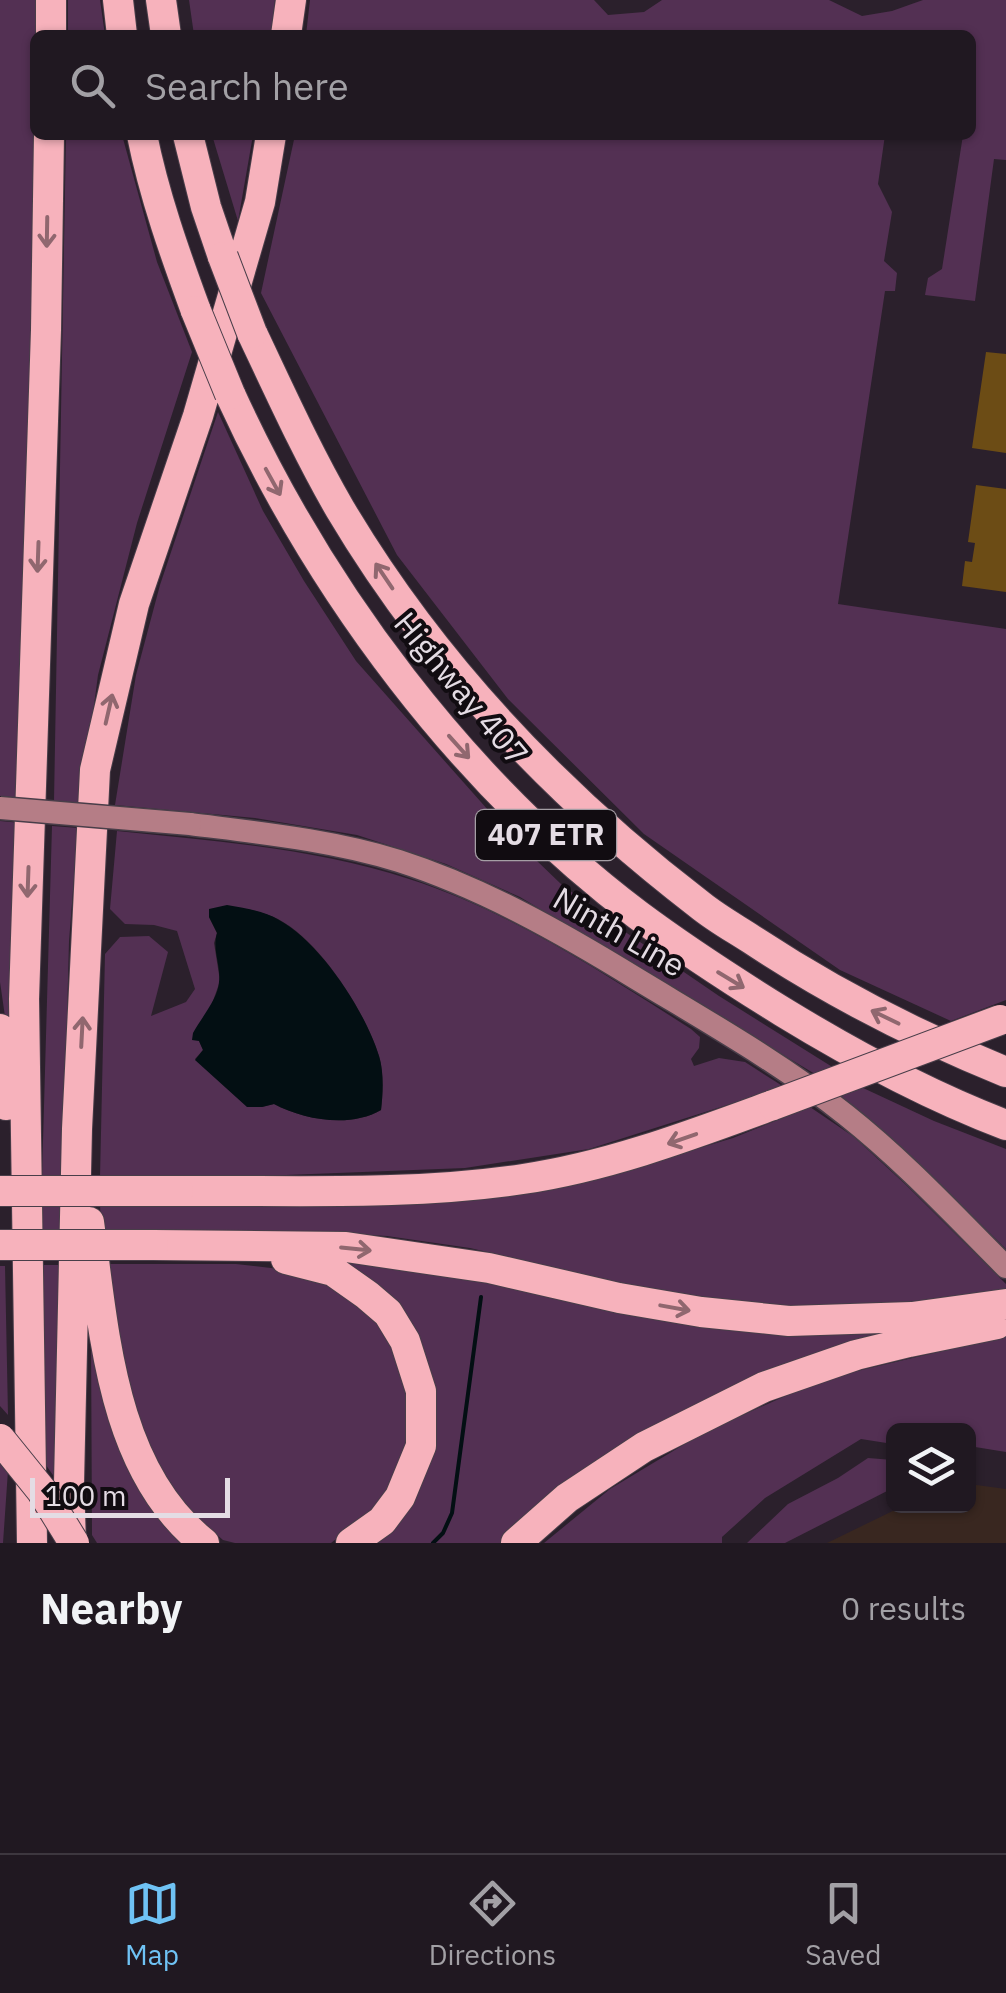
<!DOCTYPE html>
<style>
:root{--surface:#201821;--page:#2d252e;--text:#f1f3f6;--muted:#a2a0a5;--line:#3d373f;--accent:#6fc2f4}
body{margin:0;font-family:"IBM Plex Sans",sans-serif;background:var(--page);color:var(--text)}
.controls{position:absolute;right:30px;bottom:30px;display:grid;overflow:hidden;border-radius:15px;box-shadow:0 2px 8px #0004}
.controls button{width:90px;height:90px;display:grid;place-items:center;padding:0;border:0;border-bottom:2px solid var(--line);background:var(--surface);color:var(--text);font:50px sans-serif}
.scale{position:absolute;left:30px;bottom:25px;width:200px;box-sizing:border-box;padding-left:10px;border:5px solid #e4dce4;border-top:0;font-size:28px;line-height:35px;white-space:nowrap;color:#e4dce4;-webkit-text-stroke:8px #110c11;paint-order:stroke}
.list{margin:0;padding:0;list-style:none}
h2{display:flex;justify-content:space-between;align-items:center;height:130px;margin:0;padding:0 40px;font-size:42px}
h2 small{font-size:32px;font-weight:400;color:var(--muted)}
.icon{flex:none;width:55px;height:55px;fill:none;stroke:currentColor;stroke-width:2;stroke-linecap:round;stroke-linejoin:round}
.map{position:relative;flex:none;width:1006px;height:1543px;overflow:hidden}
.search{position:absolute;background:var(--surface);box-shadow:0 2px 8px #0004;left:30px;right:30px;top:30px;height:110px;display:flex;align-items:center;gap:25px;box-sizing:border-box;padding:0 35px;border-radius:15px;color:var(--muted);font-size:38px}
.sheet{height:310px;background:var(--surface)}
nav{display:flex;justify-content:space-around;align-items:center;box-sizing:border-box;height:140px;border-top:2px solid var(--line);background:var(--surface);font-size:28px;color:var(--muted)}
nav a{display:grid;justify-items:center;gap:5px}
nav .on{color:var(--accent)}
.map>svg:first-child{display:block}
.industrial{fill:#392720}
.green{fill:#533053;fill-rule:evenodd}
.water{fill:#030f13}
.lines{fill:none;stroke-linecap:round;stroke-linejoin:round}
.stream{stroke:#030f13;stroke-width:4}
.building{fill:#6c4c15}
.secondary-casing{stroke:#493e49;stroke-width:25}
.highway-casing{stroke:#493e49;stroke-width:32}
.secondary{stroke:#b57d86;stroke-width:22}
.highway{stroke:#f7b2bc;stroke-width:30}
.secondary-bridge-casing{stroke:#493e49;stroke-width:25;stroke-linecap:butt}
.highway-bridge-casing{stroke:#493e49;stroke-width:32;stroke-linecap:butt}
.secondary-bridge{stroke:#b57d86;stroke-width:22}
.highway-bridge{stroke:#f7b2bc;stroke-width:30}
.oneway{stroke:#90676f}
.labels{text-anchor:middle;stroke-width:8;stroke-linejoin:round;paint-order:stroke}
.shield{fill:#110c11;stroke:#a59ea5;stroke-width:2.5}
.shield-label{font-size:30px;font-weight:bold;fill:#e4dce4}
.street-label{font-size:32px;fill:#e4dce4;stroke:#110c11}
</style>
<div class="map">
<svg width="1006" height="1543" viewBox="0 0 1006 1543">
<rect width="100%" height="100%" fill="#2b202c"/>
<path class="industrial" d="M969 1484 1006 1489V1543H827L903 1506H968Z"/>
<path class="green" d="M0 0H39V35H35L36 135 20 798 0 796Z
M68 0H100L105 35H68Z
M189 0H275L271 35H194Z
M310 0H594L608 15 644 12 662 0H829L862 16 892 11 923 0H1006V160L994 159 975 301 925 295 928 278 942 269 963 135H971V35H306Z
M66 135H122L157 262 192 352 137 523 98 675 81 803 54 801Z
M212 135H253L238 221Z
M295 135H885L878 184 892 212 884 261 897 273 895 291H885L838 604 1006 629V1000L951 1021 840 970 644 834 508 699 397 555 261 293Z
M218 412 263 511 304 581 356 661 511 836 561 884 618 927 719 996 834 1068 815 1074 520 897 446 864 357 835 255 818 115 805 136 675 160 585Z
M0 821 21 823 17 1099 0 982Z
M52 826 78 828 69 941 63 1177 42 1176Z
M117 831C215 841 314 848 409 879 512 912 601 972 691 1029L700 1037 699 1048 691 1059 694 1066 719 1058 745 1062 784 1087 589 1149 465 1168 181 1179 100 1177 105 954 120 937 149 936 168 952 151 1016 186 1002 195 989 177 931 154 925 125 924 110 909ZM248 909C258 912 269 914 278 919 320 941 365 1011 379 1056 384 1071 383 1094 381 1110 351 1128 304 1120 274 1104L262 1107 195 1059 203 1050 199 1041 220 981 214 943 217 933 209 917Z
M861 1087 934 1121 1006 1149V1249L912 1157 839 1095Z
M810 1107 854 1137 905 1184 1006 1284V1295L902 1305 799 1308 684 1298 470 1248 387 1236 312 1232 101 1234 100 1202 639 1166 733 1138Z
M42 1202H62V1234L42 1233Z
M347 1263 446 1271 905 1328 797 1367 504 1543H370L433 1395Z
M104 1264H236L296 1271 337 1284 366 1306 405 1362 413 1434 386 1499 331 1543H235L223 1540 183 1505 140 1432Z
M43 1265H62V1488L41 1458Z
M0 1266H5L8 1415 0 1406Z
M91 1336 190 1543H97L92 1535Z
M1006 1336V1452L969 1446 968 1430H894L893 1444 861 1439 765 1498 722 1537V1543H544L610 1489 703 1433 823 1379Z
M0 1446 9 1456 3 1543H0Z
M868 1458 893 1460V1488L785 1543H747L788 1504 838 1478Z"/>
<path class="water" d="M227 905C244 908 264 911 279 920 321 943 365 1011 379 1056 384 1072 383 1094 381 1110 350 1128 304 1120 274 1104L262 1107H247L195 1060 203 1050 199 1041 192 1040 193 1033C201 1018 218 999 219 982 221 965 212 950 217 933L209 917V909Z"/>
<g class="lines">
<path class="stream" d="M433 1543 443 1533 452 1513 481 1297"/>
</g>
<path class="building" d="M986 352 1006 354V453L972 448Z
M976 485 1006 489V592L962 586 965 561 972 562 975 543 968 542Z"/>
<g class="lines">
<g class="secondary-casing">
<path id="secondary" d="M190 824C260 833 331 840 399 861 483 888 562 933 637 979 708 1022 781 1063 846 1115 904 1161 954 1215 1006 1267"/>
</g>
<g class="highway-casing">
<path id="highway" d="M118 0 122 35
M161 0 166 35
M51 35V0
M286 35 291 0
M142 135C154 195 175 254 196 311
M188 135 206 207 223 257
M252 333C280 392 307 452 340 509 432 664 558 796 700 905 716 918 734 928 751 939 831 992 917 1036 1006 1072
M230 394C321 593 462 782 638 915 685 950 733 981 783 1012 855 1056 927 1095 1006 1125
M0 1029 6 1105
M178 1191C293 1190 409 1196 523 1179 610 1166 691 1135 773 1105
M89 1222C104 1330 111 1470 204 1543
M153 1245 346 1247 489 1268 619 1298 701 1312 789 1321 912 1317 1006 1304
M286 1259 333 1271 367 1295 388 1313 405 1341 421 1391V1446L400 1497 382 1521 351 1543
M32 1543 24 999 46 330 49 135
M71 1543 69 1483 77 1129 95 770 134 604 198 416 260 202 271 135
M516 1543 567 1498 644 1447 764 1387 856 1355 909 1342 997 1324"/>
</g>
<use href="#secondary" class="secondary"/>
<use href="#highway" class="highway"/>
<g class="secondary-bridge-casing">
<path id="secondary-bridge" d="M0 808 190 824"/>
</g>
<g class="highway-bridge-casing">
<path id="highway-bridge" d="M223 257 252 333
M196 311 230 394
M773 1105 1000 1020
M0 1191H178
M0 1245H153
M0 1439 42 1491 74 1543"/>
</g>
<use href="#secondary-bridge" class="secondary-bridge"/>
<use href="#highway-bridge" class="highway-bridge"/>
</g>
<defs><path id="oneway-shaft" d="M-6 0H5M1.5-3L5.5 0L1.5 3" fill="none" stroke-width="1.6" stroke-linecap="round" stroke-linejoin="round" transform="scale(2.5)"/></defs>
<g class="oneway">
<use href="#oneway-shaft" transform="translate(47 232) rotate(91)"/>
<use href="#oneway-shaft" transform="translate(273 482) rotate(61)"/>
<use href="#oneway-shaft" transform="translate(38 557) rotate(92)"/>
<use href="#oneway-shaft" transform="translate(384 576) rotate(-124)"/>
<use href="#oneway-shaft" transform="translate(109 709) rotate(-77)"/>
<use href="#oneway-shaft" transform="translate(459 747) rotate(48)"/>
<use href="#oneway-shaft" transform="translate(28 882) rotate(92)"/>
<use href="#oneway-shaft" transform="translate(731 980) rotate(31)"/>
<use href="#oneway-shaft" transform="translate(885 1017) rotate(-154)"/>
<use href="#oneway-shaft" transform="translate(82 1032) rotate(-87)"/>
<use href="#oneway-shaft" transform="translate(682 1139) rotate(161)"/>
<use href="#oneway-shaft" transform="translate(356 1249) rotate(6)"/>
<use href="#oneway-shaft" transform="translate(675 1308) rotate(10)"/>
</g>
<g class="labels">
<rect class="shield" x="476" y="810" width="140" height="50" rx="8"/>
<g class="shield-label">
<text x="546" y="845">407 ETR</text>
</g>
<g class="street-label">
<text transform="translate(461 689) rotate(50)" y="11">Highway 407</text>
<text transform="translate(619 932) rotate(30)" y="11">Ninth Line</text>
</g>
</g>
</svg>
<div class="controls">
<button><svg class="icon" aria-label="layers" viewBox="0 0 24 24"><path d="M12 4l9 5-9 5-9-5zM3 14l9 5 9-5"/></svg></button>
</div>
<div class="scale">100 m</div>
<div class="search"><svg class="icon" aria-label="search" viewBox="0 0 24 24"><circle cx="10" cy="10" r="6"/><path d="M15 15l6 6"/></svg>Search here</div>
</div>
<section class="sheet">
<h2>Nearby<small>0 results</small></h2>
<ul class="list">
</ul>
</section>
<nav>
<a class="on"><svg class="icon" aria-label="map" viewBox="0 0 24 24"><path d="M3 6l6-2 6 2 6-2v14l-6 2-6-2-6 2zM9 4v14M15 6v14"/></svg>Map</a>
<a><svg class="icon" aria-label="directions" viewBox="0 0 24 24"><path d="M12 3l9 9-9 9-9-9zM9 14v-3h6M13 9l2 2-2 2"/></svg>Directions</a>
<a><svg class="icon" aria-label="saved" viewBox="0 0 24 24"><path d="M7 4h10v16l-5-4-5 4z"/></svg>Saved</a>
</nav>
